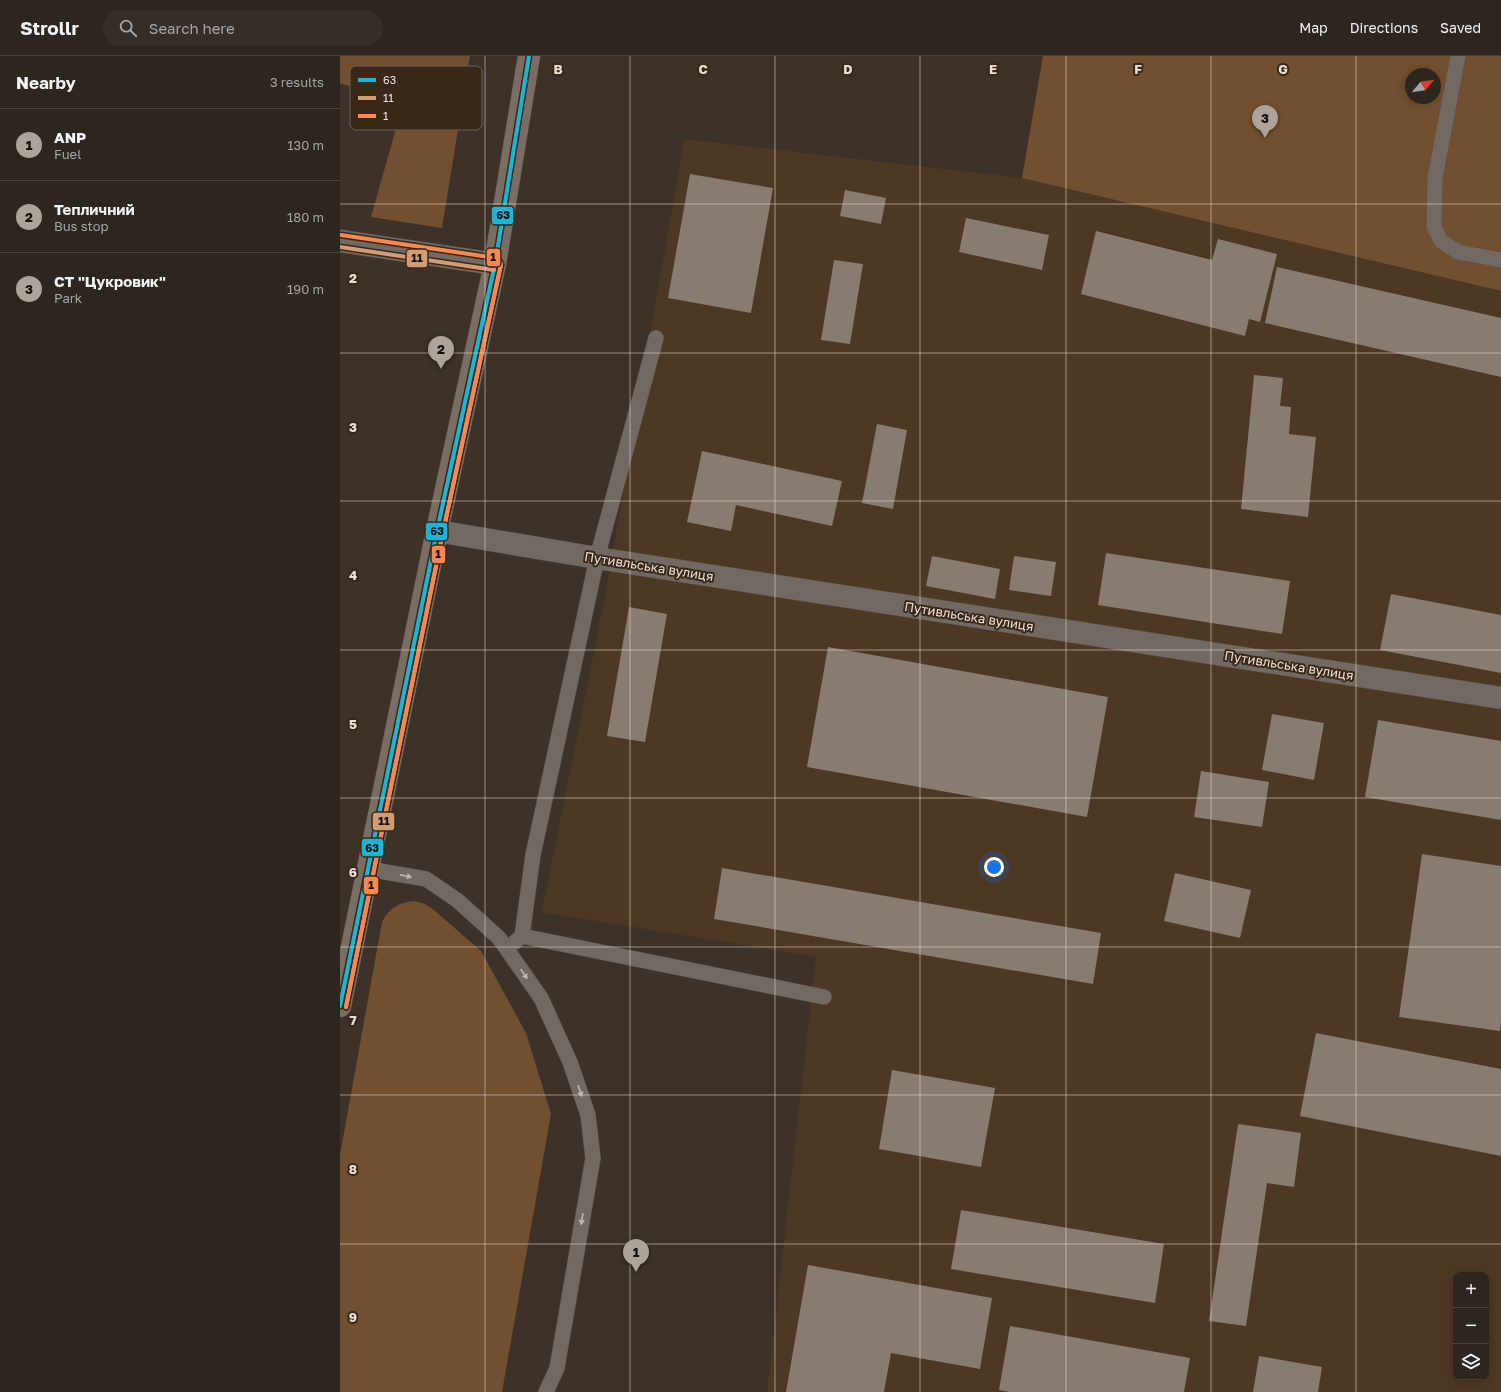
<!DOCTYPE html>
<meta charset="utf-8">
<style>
:root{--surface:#2d261f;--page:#352e28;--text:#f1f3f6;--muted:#a7a5a4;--line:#48433d;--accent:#aea399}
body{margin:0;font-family:"Golos Text",sans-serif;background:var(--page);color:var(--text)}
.controls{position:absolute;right:12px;bottom:12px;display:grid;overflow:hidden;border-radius:8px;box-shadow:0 2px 10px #0003}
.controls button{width:36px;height:36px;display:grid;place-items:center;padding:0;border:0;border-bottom:1px solid var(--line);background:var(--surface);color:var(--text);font:20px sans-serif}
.compass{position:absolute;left:1065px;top:12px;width:36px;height:36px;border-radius:50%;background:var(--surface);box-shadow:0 2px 10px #0003;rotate:61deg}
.you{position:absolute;left:654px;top:811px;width:14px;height:14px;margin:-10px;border:3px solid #fff;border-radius:50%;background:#1a73e8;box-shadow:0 0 0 6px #1a73e833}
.badge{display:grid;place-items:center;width:26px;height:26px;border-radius:50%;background:var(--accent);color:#111;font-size:13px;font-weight:700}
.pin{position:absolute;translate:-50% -33px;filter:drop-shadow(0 1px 2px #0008)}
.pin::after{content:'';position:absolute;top:21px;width:14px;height:12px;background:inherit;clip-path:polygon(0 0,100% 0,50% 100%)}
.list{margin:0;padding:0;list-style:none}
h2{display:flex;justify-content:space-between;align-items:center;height:52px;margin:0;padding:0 16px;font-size:17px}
h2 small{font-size:13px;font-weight:400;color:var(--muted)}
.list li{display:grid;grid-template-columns:26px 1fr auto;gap:12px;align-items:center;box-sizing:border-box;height:72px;padding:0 16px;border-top:1px solid var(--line)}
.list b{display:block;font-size:15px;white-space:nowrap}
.list p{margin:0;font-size:13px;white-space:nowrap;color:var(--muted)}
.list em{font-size:13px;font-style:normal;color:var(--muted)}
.icon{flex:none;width:22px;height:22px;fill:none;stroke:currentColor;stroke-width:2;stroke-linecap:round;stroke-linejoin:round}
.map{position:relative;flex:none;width:1161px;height:1336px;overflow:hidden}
header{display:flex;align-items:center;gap:24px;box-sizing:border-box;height:56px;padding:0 20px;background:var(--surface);border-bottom:1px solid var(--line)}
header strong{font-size:19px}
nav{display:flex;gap:22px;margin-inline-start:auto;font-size:14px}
.search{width:280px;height:36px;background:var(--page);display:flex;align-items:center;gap:10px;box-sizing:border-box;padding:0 14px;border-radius:22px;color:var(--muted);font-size:15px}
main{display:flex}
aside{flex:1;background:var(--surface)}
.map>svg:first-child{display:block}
.built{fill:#4d3824;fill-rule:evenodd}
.green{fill:#72502f;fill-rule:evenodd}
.building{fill:#887b6f}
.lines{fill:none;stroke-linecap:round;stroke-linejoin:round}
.lane-casing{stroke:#5a5149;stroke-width:16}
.street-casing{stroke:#5a5149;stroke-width:23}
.primary-casing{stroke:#5a5149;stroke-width:23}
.lane{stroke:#716962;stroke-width:15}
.street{stroke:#716962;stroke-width:22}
.primary{stroke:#796e62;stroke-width:22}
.bus-1-casing{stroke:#392818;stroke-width:7}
.bus-2-casing{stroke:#392818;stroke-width:7}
.bus-3-casing{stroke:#392818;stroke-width:7}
.bus-1{stroke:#1ab6d8;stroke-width:4}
.bus-2{stroke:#d39c74;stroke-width:4}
.bus-3{stroke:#f88751;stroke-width:4}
.oneway{fill:#c1b6ad}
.grid{fill:none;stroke:#ece0d6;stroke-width:1;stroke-opacity:0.55}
.labels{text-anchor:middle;stroke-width:4;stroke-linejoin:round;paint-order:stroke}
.street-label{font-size:13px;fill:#ece0d6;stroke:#392818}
.key{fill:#392818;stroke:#6f5f51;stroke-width:1}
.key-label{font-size:11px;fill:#ece0d6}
.grid-label{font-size:13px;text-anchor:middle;font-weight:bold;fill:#ece0d6;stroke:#392818;stroke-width:4;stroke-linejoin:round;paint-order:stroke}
.line-badge{stroke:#392818;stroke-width:1.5}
.pale-badge-label{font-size:11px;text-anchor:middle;font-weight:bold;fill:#111}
</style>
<header>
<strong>Strollr</strong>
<div class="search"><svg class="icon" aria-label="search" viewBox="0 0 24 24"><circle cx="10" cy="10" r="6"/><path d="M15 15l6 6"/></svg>Search here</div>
<nav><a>Map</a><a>Directions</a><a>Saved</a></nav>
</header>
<main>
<aside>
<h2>Nearby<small>3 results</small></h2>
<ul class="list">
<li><span class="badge">1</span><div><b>ANP</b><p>Fuel</p></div><em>130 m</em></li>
<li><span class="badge">2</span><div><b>Тепличний</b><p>Bus stop</p></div><em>180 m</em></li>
<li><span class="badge">3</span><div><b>СТ &quot;Цукровик&quot;</b><p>Park</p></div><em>190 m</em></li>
</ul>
</aside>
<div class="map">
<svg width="1161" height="1336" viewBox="0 0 1161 1336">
<rect width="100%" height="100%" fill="#3c3229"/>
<path class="built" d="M344 83 682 122 1161 235V1336H427L476 901 202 856 265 541ZM1116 1219H1146V1321H1116Z"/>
<path class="green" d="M0 0H130L102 172 31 161 63 48 0 27Z
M703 0H1161V235L682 122ZM1071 18H1095V42H1071Z
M75 845 85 848 94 854 141 895 186 977 211 1058 162 1336H0V1099L42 866C49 852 59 846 75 845Z"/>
<path class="building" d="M350 118 433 132 411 257 328 242Z
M505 134 546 142 541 168 500 160Z
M626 162 709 179 702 214 619 196Z
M756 175 872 204 878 183 937 198 920 266 909 263 905 280 741 238Z
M494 204 523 208 510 288 481 284Z
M937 211 1161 262V321L925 267Z
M914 319 943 322 940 350 951 351 949 378 976 381 968 461 901 453Z
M537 368 567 374 553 453 522 447Z
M362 395 502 425 492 470 396 449 391 475 347 466Z
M766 497 950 525 942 578 758 549Z
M592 500 660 513 655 543 586 530Z
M674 500 716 506 711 540 669 534Z
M1051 538 1161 559V617L1040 594Z
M289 551 327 558 305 686 267 680Z
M488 591 768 641 747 761 467 711Z
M932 658 984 667 974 724 922 714Z
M1038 664 1161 685V764L1025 741Z
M861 715 929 726 922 771 854 761Z
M1082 798 1161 810V966L1160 975 1059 961Z
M382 812 761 877 753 928 374 863Z
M835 817 911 834 900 882 824 865Z
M976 977 1161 1013V1100L960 1060Z
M552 1014 655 1032 641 1111 539 1093Z
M898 1068 961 1077 954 1131 927 1127 906 1270 869 1265Z
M621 1154 824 1188 815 1247 611 1213Z
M468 1209 652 1242 640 1313 551 1297 544 1336H446Z
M670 1270 850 1302 844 1336H670L659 1334Z
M919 1300 982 1311 978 1336H913Z"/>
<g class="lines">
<g class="lane-casing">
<path id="lane" d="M1118 0 1095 122 1094 171 1101 185 1118 196 1161 204
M28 813 86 823 117 844 159 882 201 942 230 1006 248 1059 253 1102 217 1312 206 1336
M182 880 193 799 257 502 316 282
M175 886 182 880 484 941"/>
</g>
<g class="street-casing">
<path id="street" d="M0 185 155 208
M97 475 257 502 1161 642"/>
</g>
<g class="primary-casing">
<path id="primary" d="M0 950 97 475 155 208 189 0"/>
</g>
<use href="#lane" class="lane"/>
<use href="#street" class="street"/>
<use href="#primary" class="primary"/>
<g class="bus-1-casing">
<path id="bus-1" d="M0 950 97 475 155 208 189 0"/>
</g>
<g class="bus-2-casing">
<path id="bus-2" d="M0 191 154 214
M6 951 103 476 161 209"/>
</g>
<g class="bus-3-casing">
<path id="bus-3" d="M1 179 156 202 159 204 161 208 103 476 6 951"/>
</g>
<use href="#bus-1" class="bus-1"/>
<use href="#bus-2" class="bus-2"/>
<use href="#bus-3" class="bus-3"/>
</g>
<defs><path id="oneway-solid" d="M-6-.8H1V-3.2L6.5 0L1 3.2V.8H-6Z"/></defs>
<g class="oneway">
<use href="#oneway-solid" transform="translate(66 820) rotate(11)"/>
<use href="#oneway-solid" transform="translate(184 918) rotate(55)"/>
<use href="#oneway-solid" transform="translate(240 1035) rotate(72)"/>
<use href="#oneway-solid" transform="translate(242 1163) rotate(100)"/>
</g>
<path class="grid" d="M145 0V1336M290 0V1336M435 0V1336M580 0V1336M726 0V1336M871 0V1336M1016 0V1336M0 148H1161M0 297H1161M0 445H1161M0 594H1161M0 742H1161M0 891H1161M0 1039H1161M0 1188H1161"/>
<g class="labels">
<g class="street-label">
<text transform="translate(309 510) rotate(9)" y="5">Путивльська вулиця</text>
<text transform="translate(629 560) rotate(9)" y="5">Путивльська вулиця</text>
<text transform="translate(949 609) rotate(9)" y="5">Путивльська вулиця</text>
</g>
</g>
<rect x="10" y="10" width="132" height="64" rx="6" class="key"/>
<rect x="18" y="22" width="18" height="4" fill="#1ab6d8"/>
<rect x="18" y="40" width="18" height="4" fill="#d39c74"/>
<rect x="18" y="58" width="18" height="4" fill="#f88751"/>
<g class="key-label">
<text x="43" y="28">63</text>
<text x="43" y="46">11</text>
<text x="43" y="64">1</text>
</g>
<g class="grid-label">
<text x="218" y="18">B</text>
<text x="363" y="18">C</text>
<text x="508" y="18">D</text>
<text x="653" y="18">E</text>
<text x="798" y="18">F</text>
<text x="943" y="18">G</text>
<text x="13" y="227">2</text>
<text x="13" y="376">3</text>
<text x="13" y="524">4</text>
<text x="13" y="673">5</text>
<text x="13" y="821">6</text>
<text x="13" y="969">7</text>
<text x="13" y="1118">8</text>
<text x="13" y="1266">9</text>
</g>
<g class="line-badge">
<rect x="151" y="150" width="23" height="19" rx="4" fill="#1ab6d8"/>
<rect x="146" y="192" width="15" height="19" rx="4" fill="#f88751"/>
<rect x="66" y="193" width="22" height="19" rx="4" fill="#d39c74"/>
<rect x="85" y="466" width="23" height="19" rx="4" fill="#1ab6d8"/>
<rect x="91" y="489" width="15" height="19" rx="4" fill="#f88751"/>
<rect x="32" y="756" width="23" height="19" rx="4" fill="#d39c74"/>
<rect x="21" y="782" width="23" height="19" rx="4" fill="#1ab6d8"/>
<rect x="23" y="820" width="16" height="19" rx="4" fill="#f88751"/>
</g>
<g class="pale-badge-label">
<text x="163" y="163">63</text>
<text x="153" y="205">1</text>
<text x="77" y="206">11</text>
<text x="97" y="479">63</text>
<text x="98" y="502">1</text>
<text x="44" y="769">11</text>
<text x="32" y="796">63</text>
<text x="31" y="833">1</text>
</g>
</svg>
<div class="controls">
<button>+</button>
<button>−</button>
<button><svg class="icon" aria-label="layers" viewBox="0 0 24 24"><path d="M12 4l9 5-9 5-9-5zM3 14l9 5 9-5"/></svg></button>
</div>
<svg class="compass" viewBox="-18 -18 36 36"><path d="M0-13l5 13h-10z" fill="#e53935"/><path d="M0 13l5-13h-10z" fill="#a7a5a4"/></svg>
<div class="you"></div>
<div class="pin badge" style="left:296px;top:1216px">1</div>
<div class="pin badge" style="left:101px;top:313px">2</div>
<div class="pin badge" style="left:925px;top:82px">3</div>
</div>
</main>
